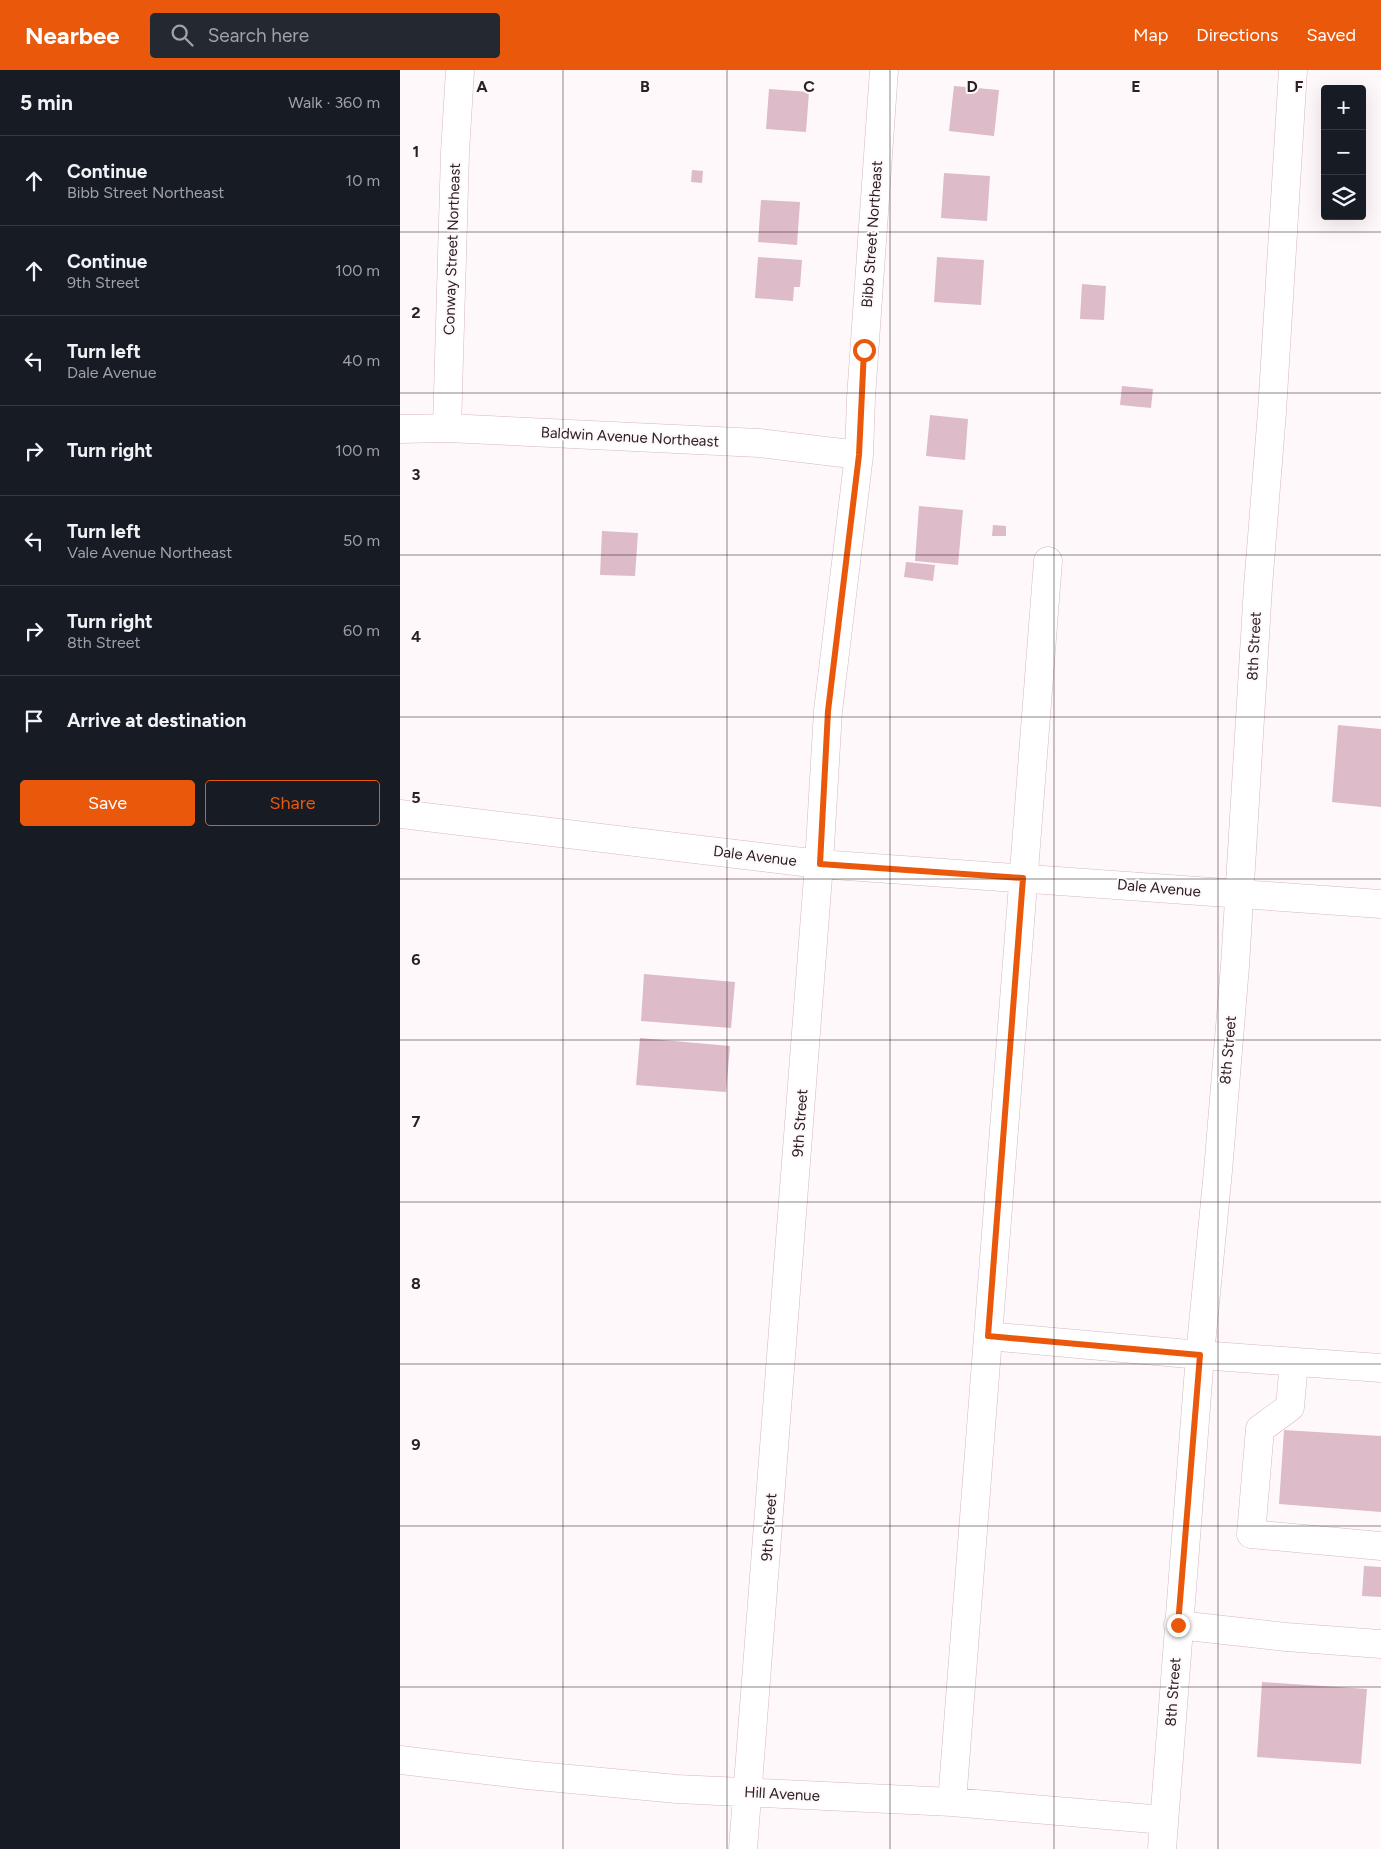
<!DOCTYPE html>
<meta charset="utf-8">
<style>
:root{--surface:#171b24;--page:#242831;--text:#f1f3f6;--muted:#9ea1a6;--line:#363941;--accent:#ea580c}
body{margin:0;font-family:Figtree,sans-serif;background:var(--page);color:var(--text)}
.controls{position:absolute;right:15px;top:15px;display:grid;overflow:hidden;border-radius:5px;box-shadow:0 5px 20px #0002}
.controls button{width:45px;height:45px;display:grid;place-items:center;padding:0;border:0;border-bottom:1px solid var(--line);background:var(--surface);color:var(--text);font:25px sans-serif}
.stop{position:absolute;width:15px;height:15px;margin:-11px;border:4px solid #ea580c;border-radius:50%;background:#fff}
.stop.end{background:#ea580c;border-color:#fff;box-shadow:0 1px 5px #0008}
.list{margin:0;padding:0;list-style:none}
h2{display:flex;justify-content:space-between;align-items:center;height:65px;margin:0;padding:0 20px;font-size:21px}
h2 small{font-size:16px;font-weight:400;color:var(--muted)}
.list li{display:grid;grid-template-columns:32px 1fr auto;gap:15px;align-items:center;box-sizing:border-box;height:90px;padding:0 20px;border-top:1px solid var(--line)}
.list b{display:block;font-size:19px;white-space:nowrap}
.list p{margin:0;font-size:16px;white-space:nowrap;color:var(--muted)}
.list em{font-size:16px;font-style:normal;color:var(--muted)}
.actions{display:flex;gap:10px;padding:15px 20px}
.actions a{flex:1;padding:11px 0;border:1px solid var(--accent);border-radius:5px;text-align:center;font-size:18px;color:var(--accent)}
.actions .main{background:var(--accent);color:#fff}
.icon{flex:none;width:28px;height:28px;fill:none;stroke:currentColor;stroke-width:2;stroke-linecap:round;stroke-linejoin:round}
.map{position:relative;flex:none;width:981px;height:1779px;overflow:hidden}
header{display:flex;align-items:center;gap:30px;box-sizing:border-box;height:70px;padding:0 25px;background:var(--accent);color:#fff}
header strong{font-size:24px}
nav{display:flex;gap:28px;margin-inline-start:auto;font-size:18px}
.search{width:350px;height:45px;background:var(--page);display:flex;align-items:center;gap:12px;box-sizing:border-box;padding:0 18px;border-radius:5px;color:var(--muted);font-size:19px}
main{display:flex}
aside{flex:1;background:var(--surface)}
.map>svg:first-child{display:block}
.building{fill:#ddbbc8}
.lines{fill:none;stroke-linecap:round;stroke-linejoin:round}
.minor-casing{stroke:#d6b7c3;stroke-width:29}
.minor{stroke:#fff;stroke-width:28}
.route{stroke:#ea580c;stroke-width:6}
.grid{fill:none;stroke:#2b2024;stroke-width:1;stroke-opacity:0.55}
.labels{text-anchor:middle;stroke-width:4;stroke-linejoin:round;paint-order:stroke}
.street-label{font-size:15px;fill:#2b2024;stroke:#fff8fb}
.grid-label{font-size:16px;text-anchor:middle;font-weight:bold;fill:#2b2024;stroke:#fff8fb;stroke-width:4;stroke-linejoin:round;paint-order:stroke}
</style>
<header>
<strong>Nearbee</strong>
<div class="search"><svg class="icon" aria-label="search" viewBox="0 0 24 24"><circle cx="10" cy="10" r="6"/><path d="M15 15l6 6"/></svg>Search here</div>
<nav><a>Map</a><a>Directions</a><a>Saved</a></nav>
</header>
<main>
<aside>
<h2>5 min<small>Walk · 360 m</small></h2>
<ul class="list">
<li><svg class="icon" aria-label="ahead" viewBox="0 0 24 24"><path d="M12 20V5M6 11l6-6 6 6"/></svg><div><b>Continue</b><p>Bibb Street Northeast</p></div><em>10 m</em></li>
<li><svg class="icon" aria-label="ahead" viewBox="0 0 24 24"><path d="M12 20V5M6 11l6-6 6 6"/></svg><div><b>Continue</b><p>9th Street</p></div><em>100 m</em></li>
<li><svg class="icon" aria-label="left" viewBox="0 0 24 24"><path d="M17 20v-9H6M10 6l-5 5 5 5"/></svg><div><b>Turn left</b><p>Dale Avenue</p></div><em>40 m</em></li>
<li><svg class="icon" aria-label="right" viewBox="0 0 24 24"><path d="M7 20v-9h11M14 6l5 5-5 5"/></svg><div><b>Turn right</b></div><em>100 m</em></li>
<li><svg class="icon" aria-label="left" viewBox="0 0 24 24"><path d="M17 20v-9H6M10 6l-5 5 5 5"/></svg><div><b>Turn left</b><p>Vale Avenue Northeast</p></div><em>50 m</em></li>
<li><svg class="icon" aria-label="right" viewBox="0 0 24 24"><path d="M7 20v-9h11M14 6l5 5-5 5"/></svg><div><b>Turn right</b><p>8th Street</p></div><em>60 m</em></li>
<li><svg class="icon" aria-label="arrive" viewBox="0 0 24 24"><path d="M6 21V4h12l-3 4 3 4H6"/></svg><div><b>Arrive at destination</b></div></li>
</ul>
<div class="actions"><a class="main">Save</a><a>Share</a></div>
</aside>
<div class="map">
<svg width="981" height="1779" viewBox="0 0 981 1779">
<rect width="100%" height="100%" fill="#fff8fb"/>
<path class="building" d="M554 16 599 20 594 66 549 61Z
M369 19 409 22 406 62 366 59Z
M292 100 303 101 302 113 291 112Z
M544 103 590 106 587 151 541 148Z
M361 130 400 132 397 175 358 172Z
M358 187 402 190 400 217H394L393 231 355 228Z
M537 187 584 190 581 235 534 232Z
M682 214 706 216 704 250 680 249Z
M722 316 753 319 751 338 720 335Z
M530 345 568 349 565 390 526 386Z
M519 436 563 440 558 495 515 491Z
M593 455 606 456V466H592Z
M202 461 238 463 235 506 200 505Z
M506 492 535 495 533 511 504 507Z
M938 655 981 659V737L932 732Z
M244 904 335 912 331 958 241 951Z
M240 968 330 976 326 1022 236 1015Z
M884 1360 981 1366V1442L879 1434Z
M964 1496 981 1497V1527L962 1526Z
M862 1612 967 1619 961 1694 857 1687Z"/>
<g class="lines">
<g class="minor-casing">
<path id="minor" d="M47 358 55 83 60 0
M0 359 47 358 359 373 459 385
M0 744 419 794 981 834
M588 1266 800 1285 981 1298
M894 1292 890 1337 860 1359 851 1464 981 1476
M778 1555 886 1567 981 1574
M0 1690 127 1705 277 1719 552 1732 764 1750
M552 1732 648 491
M343 1779 419 794 428 641 459 385 461 328 484 0
M762 1779 800 1285 818 1101 835 896 858 517 872 342 893 0"/>
</g>
<use href="#minor" class="minor"/>
</g>
<g class="lines">
<path class="route" d="M464 280 459 385 428 641 420 794 623 808 588 1266 800 1285 778 1555"/>
</g>
<path class="grid" d="M163 0V1779M327 0V1779M490 0V1779M654 0V1779M818 0V1779M0 162H981M0 323H981M0 485H981M0 647H981M0 809H981M0 970H981M0 1132H981M0 1294H981M0 1456H981M0 1617H981"/>
<g class="labels">
<g class="street-label">
<text transform="translate(472 164) rotate(-86)" y="5">Bibb Street Northeast</text>
<text transform="translate(52 179) rotate(-88)" y="5">Conway Street Northeast</text>
<text transform="translate(230 367) rotate(3)" y="5">Baldwin Avenue Northeast</text>
<text transform="translate(854 576) rotate(-87)" y="5">8th Street</text>
<text transform="translate(355 786) rotate(7)" y="5">Dale Avenue</text>
<text transform="translate(759 818) rotate(5)" y="5">Dale Avenue</text>
<text transform="translate(828 980) rotate(-85)" y="5">8th Street</text>
<text transform="translate(400 1053) rotate(-86)" y="5">9th Street</text>
<text transform="translate(369 1457) rotate(-86)" y="5">9th Street</text>
<text transform="translate(773 1622) rotate(-86)" y="5">8th Street</text>
<text transform="translate(382 1724) rotate(3)" y="5">Hill Avenue</text>
</g>
</g>
<g class="grid-label">
<text x="82" y="22">A</text>
<text x="245" y="22">B</text>
<text x="409" y="22">C</text>
<text x="572" y="22">D</text>
<text x="736" y="22">E</text>
<text x="899" y="22">F</text>
<text x="16" y="87">1</text>
<text x="16" y="248">2</text>
<text x="16" y="410">3</text>
<text x="16" y="572">4</text>
<text x="16" y="733">5</text>
<text x="16" y="895">6</text>
<text x="16" y="1057">7</text>
<text x="16" y="1219">8</text>
<text x="16" y="1380">9</text>
</g>
</svg>
<div class="controls">
<button>+</button>
<button>−</button>
<button><svg class="icon" aria-label="layers" viewBox="0 0 24 24"><path d="M12 4l9 5-9 5-9-5zM3 14l9 5 9-5"/></svg></button>
</div>
<div class="stop" style="left:464px;top:280px"></div>
<div class="stop end" style="left:778px;top:1555px"></div>
</div>
</main>
